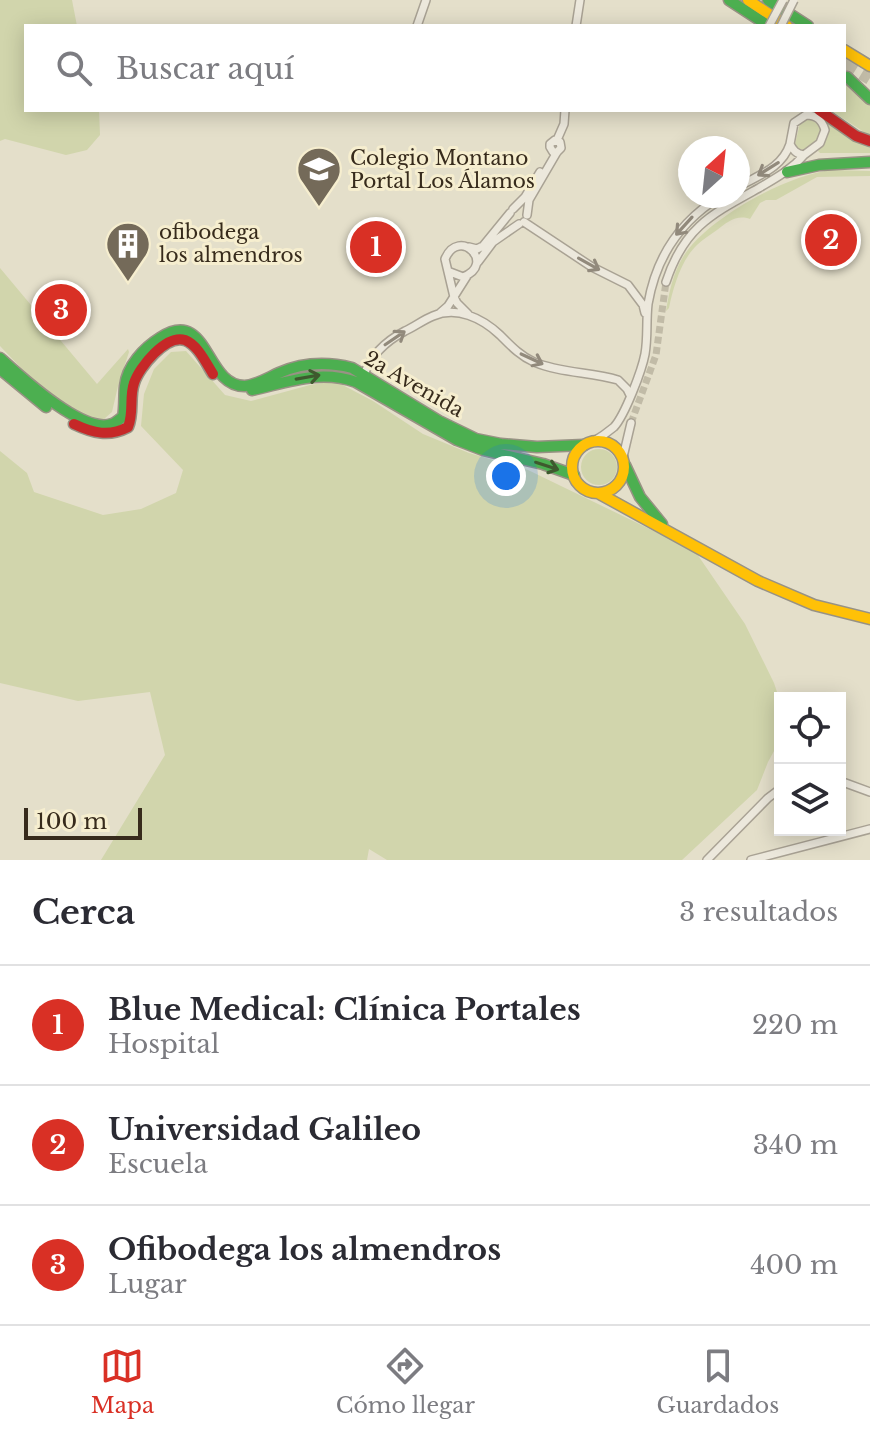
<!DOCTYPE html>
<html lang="es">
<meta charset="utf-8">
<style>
:root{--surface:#fff;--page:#f7f7f7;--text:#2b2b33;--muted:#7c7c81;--line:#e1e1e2;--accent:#d93025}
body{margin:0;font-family:"Libre Baskerville",serif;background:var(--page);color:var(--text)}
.controls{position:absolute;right:24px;bottom:24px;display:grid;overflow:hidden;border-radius:0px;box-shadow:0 4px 20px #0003}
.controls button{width:72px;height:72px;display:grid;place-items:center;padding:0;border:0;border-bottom:2px solid var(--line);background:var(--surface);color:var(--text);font:40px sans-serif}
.compass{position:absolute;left:678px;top:136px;width:72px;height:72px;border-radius:50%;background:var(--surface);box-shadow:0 4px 20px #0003;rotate:27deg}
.scale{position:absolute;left:24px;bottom:20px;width:118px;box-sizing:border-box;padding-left:8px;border:4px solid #372b1c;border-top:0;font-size:22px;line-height:28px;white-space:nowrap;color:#372b1c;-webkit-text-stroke:6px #f6eecf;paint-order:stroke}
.you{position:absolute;left:506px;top:476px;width:28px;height:28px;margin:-20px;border:6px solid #fff;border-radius:50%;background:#1a73e8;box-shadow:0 0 0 12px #1a73e833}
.badge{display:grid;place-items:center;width:52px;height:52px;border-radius:50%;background:var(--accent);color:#fff;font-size:26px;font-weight:700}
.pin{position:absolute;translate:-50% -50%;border:4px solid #fff;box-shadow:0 2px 8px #0006}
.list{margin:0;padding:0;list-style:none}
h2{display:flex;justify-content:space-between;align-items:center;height:104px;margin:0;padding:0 32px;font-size:34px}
h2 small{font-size:26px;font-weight:400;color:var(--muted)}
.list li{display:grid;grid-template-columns:52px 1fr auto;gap:24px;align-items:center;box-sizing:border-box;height:120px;padding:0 32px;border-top:2px solid var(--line)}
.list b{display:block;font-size:30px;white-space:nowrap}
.list p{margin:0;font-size:26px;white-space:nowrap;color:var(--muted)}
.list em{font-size:26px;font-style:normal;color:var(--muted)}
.icon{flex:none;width:44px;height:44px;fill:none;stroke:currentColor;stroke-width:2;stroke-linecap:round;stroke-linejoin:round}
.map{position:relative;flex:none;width:870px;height:860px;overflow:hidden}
.search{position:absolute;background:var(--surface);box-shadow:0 4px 20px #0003;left:24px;right:24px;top:24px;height:88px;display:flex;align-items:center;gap:20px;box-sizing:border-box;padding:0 28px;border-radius:0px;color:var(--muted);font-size:30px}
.sheet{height:464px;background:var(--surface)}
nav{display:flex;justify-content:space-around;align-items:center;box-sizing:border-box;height:112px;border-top:2px solid var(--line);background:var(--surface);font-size:22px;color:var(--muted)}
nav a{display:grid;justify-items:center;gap:4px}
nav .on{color:var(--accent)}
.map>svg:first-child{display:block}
.green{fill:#d1d5ac}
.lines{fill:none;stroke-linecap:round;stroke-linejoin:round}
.street-tunnel{stroke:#c1bba7;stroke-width:7;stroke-dasharray:7 3.5;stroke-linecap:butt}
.highway-tunnel{stroke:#c1bba7;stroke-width:14;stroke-dasharray:14 7;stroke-linecap:butt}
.street-casing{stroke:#a9a294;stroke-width:10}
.fast-casing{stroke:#989284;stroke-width:13}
.slow-casing{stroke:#989284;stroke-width:13}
.jam-casing{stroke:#989284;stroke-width:13}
.street{stroke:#ece8dc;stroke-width:7}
.fast{stroke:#4caf50;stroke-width:10}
.slow{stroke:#ffc107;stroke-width:10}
.jam{stroke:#c62828;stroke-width:10}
.street-bridge-casing{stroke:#a9a294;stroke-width:10;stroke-linecap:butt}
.street-bridge{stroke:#ece8dc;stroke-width:7}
.oneway{stroke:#928a7c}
.oneway2{stroke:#3e592e}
.labels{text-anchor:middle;stroke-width:6;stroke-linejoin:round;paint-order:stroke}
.poi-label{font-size:20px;fill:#372b1c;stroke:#f6eecf;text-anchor:start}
.street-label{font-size:20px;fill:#372b1c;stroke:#f6eecf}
</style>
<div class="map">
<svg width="870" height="860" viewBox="0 0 870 860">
<rect width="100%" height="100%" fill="#e4dfca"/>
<path class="green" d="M0 0H72L77 26H26V110H99L100 135 87 150 66 155 5 139 0 141Z
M844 79 870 104V136L830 110H844Z
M810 119 820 125V136L807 149 799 150 795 144 800 123Z
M827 123 870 144V153H820L818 151 828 136Z
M832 170 870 171V176L817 177 776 200H766L760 203 750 219C737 214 727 222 717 230 710 235 702 240 697 245 681 260 673 288 669 308L666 311C669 293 673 273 683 257 706 219 788 174 832 170Z
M0 268 97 384 128 349 129 352 118 386 112 412 104 419 94 420 43 391 0 346Z
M186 351 225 395 251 401 310 385 335 381 373 401 423 434 469 453 528 470 695 551 745 624 774 683 780 701V740L768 762 757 790 682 860H387L369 849 367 860H101L165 755 150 692 78 701 0 683V451L27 473 34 492 103 515 141 509 176 493 183 470 141 426 144 394 154 369 171 352Z
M581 467a18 18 0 1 1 36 0a18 18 0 1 1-36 0Z"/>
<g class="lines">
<path class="street-tunnel" d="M631 423 656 355 666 282"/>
<path class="highway-tunnel" d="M844 62 870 78"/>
<g class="street-casing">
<path id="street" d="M417 26 426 0
M576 26 580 0
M806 115C817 115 822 120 825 130L820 143 804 155C796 154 793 150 790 144L794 123Z
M557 140 564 124 565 110
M738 187C759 175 782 168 790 144
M513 209 525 197 540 172
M527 215 529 200 557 152 561 148 560 142 555 140 550 144V147L553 152H557
M524 222 592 267 628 285 643 305 645 313
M469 247 477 249 483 246 510 213
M478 262 493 242 519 224
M450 272 463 277C497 264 459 226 445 259L454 297 457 303 468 314
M666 282C684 227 712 214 759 188 776 178 791 170 804 155
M440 313 448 306 467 276
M364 375C371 355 386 341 405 331 414 327 423 320 433 316 457 306 482 318 500 335 510 345 520 356 534 362 560 373 591 372 618 380L627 389 630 395
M594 441C601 437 608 432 614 427 625 415 642 370 645 354 648 337 646 321 648 304 656 257 680 221 721 196
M623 457 631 423
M840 781 870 792
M707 860 768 798 780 789
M751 860 870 829"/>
</g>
<g class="fast-casing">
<path id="fast" d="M729 0 769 26
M768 0 808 26
M847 77 870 99
M787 172 819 165 870 162
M0 358C21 377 83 435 112 424 116 423 119 419 123 417 125 407 124 396 125 386 127 366 144 348 160 338 209 306 204 387 245 386 257 385 268 378 279 373 302 363 328 362 352 368L439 421 476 439 501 444 537 447 584 445
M0 369 46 407
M252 390C288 382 320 369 356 382L457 440 483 450 543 464 574 475
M625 465 640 497 662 524"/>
</g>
<g class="slow-casing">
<path id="slow" d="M748 0 787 26
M844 50 870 66
M572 467a26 26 0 1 1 52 0a26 26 0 1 1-52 0Z
M598 493 758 581 814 605 870 619"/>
</g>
<g class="jam-casing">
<path id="jam" d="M819 110 856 136 870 141
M74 424C93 433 109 437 128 427 134 413 129 397 134 383 139 367 166 334 185 340 198 345 206 363 213 374"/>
</g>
<use href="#street" class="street"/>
<use href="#fast" class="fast"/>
<use href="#slow" class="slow"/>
<use href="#jam" class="jam"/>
<g class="street-bridge-casing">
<path id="street-bridge" d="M769 26 783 0
M781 26 794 0"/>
</g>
<use href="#street-bridge" class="street-bridge"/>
</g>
<defs><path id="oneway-shaft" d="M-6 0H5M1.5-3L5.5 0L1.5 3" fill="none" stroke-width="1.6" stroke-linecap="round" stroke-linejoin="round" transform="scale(2)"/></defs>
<g class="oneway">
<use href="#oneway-shaft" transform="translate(768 169) rotate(148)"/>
<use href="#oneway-shaft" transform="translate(684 226) rotate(132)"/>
<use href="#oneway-shaft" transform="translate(589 264) rotate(29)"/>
<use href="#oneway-shaft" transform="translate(395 338) rotate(-34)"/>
<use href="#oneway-shaft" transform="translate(532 359) rotate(25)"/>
</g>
<g class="oneway2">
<use href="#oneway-shaft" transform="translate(308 377) rotate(-10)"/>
<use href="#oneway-shaft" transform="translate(547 466) rotate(18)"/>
</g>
<defs>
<g id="school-pin" transform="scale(2.3)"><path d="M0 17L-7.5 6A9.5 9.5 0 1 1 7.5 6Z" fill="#746a59" stroke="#f6eecf"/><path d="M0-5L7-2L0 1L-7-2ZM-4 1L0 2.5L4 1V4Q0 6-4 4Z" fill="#fff"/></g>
<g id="building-pin" transform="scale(2.3)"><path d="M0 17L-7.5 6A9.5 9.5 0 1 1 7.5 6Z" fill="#746a59" stroke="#f6eecf"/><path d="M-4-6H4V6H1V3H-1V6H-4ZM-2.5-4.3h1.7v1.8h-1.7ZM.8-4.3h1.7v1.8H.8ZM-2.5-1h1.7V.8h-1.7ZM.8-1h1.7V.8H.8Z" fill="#fff"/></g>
</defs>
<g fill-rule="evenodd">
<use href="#school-pin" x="319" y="169"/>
<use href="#building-pin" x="128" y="244"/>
</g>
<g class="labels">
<g class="poi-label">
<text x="350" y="165">Colegio Montano<tspan x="350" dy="23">Portal Los Álamos</tspan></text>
<text x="159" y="239">ofibodega<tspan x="159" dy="23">los almendros</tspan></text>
</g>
<g class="street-label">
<text transform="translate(414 384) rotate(30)" y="7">2a Avenida</text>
</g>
</g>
</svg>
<div class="controls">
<button><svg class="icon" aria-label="locate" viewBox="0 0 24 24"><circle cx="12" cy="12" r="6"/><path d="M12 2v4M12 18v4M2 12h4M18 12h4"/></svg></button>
<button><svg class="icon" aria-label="layers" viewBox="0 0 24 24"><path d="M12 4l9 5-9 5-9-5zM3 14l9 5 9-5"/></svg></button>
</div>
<svg class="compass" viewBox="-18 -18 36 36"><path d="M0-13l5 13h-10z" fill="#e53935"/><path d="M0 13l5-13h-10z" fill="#7c7c81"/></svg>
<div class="scale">100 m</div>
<div class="you"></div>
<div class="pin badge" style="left:376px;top:247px">1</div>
<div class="pin badge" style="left:831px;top:240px">2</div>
<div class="pin badge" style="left:61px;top:310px">3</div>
<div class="search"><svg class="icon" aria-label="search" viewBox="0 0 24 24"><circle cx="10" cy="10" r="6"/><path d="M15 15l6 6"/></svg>Buscar aquí</div>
</div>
<section class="sheet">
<h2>Cerca<small>3 resultados</small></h2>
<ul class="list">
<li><span class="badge">1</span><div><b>Blue Medical: Clínica Portales</b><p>Hospital</p></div><em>220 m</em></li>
<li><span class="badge">2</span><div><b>Universidad Galileo</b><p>Escuela</p></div><em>340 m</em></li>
<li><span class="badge">3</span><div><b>Ofibodega los almendros</b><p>Lugar</p></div><em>400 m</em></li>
</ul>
</section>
<nav>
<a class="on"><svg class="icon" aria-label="map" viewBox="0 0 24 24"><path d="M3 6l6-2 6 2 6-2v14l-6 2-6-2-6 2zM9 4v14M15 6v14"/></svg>Mapa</a>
<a><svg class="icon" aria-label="directions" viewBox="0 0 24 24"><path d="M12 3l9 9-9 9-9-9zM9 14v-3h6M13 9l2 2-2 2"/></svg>Cómo llegar</a>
<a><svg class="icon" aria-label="saved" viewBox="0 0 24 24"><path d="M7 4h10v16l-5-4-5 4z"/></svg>Guardados</a>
</nav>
